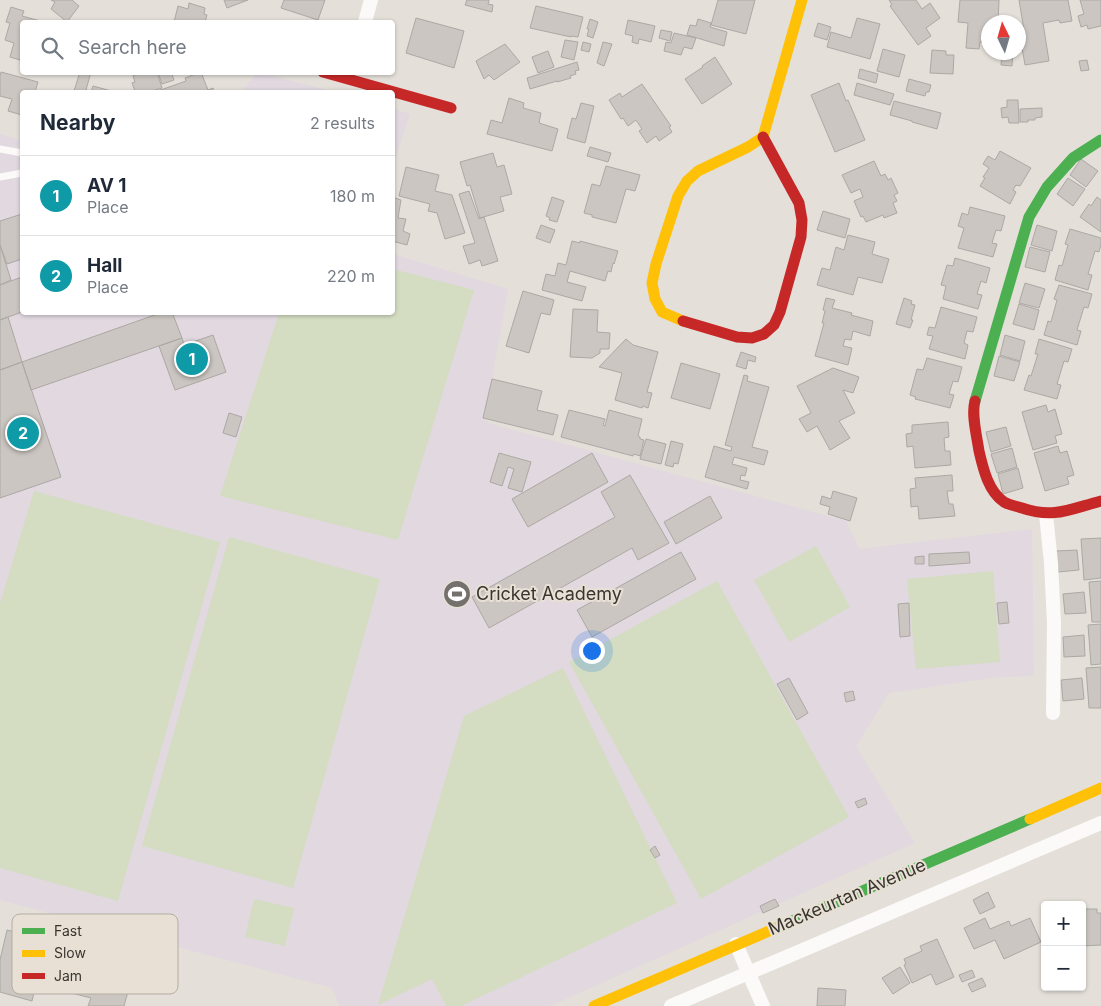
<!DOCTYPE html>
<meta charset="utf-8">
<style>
:root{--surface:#fff;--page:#f2f2f3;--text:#1f2937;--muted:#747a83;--line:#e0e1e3;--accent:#db2777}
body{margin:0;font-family:Inter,sans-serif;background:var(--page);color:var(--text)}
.controls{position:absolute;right:15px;bottom:15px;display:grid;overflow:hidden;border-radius:5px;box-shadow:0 1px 4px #0004}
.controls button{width:45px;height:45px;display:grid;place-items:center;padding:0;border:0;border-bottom:1px solid var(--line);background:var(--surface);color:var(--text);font:25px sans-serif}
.compass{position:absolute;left:981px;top:15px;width:45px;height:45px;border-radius:50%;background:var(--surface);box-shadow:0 1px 4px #0004;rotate:355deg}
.you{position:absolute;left:591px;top:650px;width:18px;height:18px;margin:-12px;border:4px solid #fff;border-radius:50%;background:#1a73e8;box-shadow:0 0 0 8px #1a73e833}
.badge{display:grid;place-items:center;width:32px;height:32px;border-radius:50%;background:var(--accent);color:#fff;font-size:16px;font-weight:700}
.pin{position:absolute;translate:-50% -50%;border:2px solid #fff;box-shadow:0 1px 5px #0006}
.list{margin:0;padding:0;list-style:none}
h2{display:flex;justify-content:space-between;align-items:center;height:65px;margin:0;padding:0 20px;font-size:21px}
h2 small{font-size:16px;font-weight:400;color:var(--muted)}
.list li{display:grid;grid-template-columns:32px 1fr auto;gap:15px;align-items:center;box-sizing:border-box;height:80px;padding:0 20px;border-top:1px solid var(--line)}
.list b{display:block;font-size:19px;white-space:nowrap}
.list p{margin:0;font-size:16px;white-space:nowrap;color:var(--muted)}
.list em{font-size:16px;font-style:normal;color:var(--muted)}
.icon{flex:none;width:28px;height:28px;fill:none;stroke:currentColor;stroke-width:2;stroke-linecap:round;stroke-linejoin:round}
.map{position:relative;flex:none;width:1101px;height:1006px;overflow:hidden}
.search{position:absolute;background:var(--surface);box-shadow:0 1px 4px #0004;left:20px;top:20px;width:375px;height:55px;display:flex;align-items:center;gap:12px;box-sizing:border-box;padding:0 18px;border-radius:5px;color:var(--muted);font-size:19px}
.panel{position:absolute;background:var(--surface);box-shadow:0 1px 4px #0004;left:20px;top:90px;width:375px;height:225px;border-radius:5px}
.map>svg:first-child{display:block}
.education{fill:#e1d8e0}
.green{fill:#d4ddc2}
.building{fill:#cbc6c2;stroke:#aca8a4}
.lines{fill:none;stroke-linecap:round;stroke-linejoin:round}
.lane{stroke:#fbfaf9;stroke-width:7}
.street{stroke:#fbfaf9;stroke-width:14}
.fast{stroke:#4caf50;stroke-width:11}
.slow{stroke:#ffc107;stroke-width:11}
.jam{stroke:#c62828;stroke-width:11}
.labels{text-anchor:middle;stroke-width:4;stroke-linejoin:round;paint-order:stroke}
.poi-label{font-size:18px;fill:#383530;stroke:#e8e0d4;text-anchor:start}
.street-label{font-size:18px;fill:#383530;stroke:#e8e0d4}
.key{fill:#e8e0d4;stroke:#b3ada3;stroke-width:1}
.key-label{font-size:14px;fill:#383530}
</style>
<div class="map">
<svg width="1101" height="1006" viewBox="0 0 1101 1006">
<rect width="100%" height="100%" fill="#e4dfd9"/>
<path class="education" d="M258 72 262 73 334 92H241Z
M393 109 410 114 393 165 392 109Z
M0 134 22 141V312H392L393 254 508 289 492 379 483 418 488 423 846 521 859 549 1032 529 1034 676 998 677 889 693 856 746 915 843 550 1006H339L332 988 0 900Z"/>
<path class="green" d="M393 269 474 290 398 540 220 496 279 313 392 312Z
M34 491 220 542 118 901 0 868V603Z
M229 537 380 579 293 888 142 846Z
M816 546 850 607 789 642 754 580Z
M993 571 1000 662 916 669 907 579Z
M717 581 849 817 701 899 569 662Z
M563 668 677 903 461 1006H446L432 979 378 1005 464 716Z
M254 899 294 908 285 946 245 937Z"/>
<path class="building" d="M51 0H72L79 6 67 22 51 9 55 2Z
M224 0H248L227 8Z
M284 0H325L318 20 281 8Z
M467 0H489L488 4 493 5 492 12 465 5Z
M718 0H755L746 34 711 25Z
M889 0H916L922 9 930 3 940 18 926 28 931 36 918 45 890 6 892 5Z
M960 0H999L998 22H988V43L980 42 979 49 966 48 968 23 958 22Z
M1019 0H1068L1072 21 1060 23 1059 20 1043 23 1049 61 1025 65 1020 36H1025Z
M1080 0H1101V26L1088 29 1087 25 1081 27 1078 16 1084 14Z
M189 3 205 8 204 14 207 15 205 22H174L178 6 188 9Z
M536 6 583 17 578 37 571 36V37L530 28Z
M11 7 24 11 22 16 44 22H22V53L20 60 10 57 14 43 5 40 10 23 6 22Z
M416 18 464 31 454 68 406 53Z
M857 18 880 24 870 59 827 47 831 32 851 38Z
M590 19 598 22 593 38 587 36 589 29H587Z
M698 19 711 23 710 27 727 32 724 46 687 35 690 25 696 26Z
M628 20 655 26 651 42 639 39 638 44 632 42 633 36 625 34Z
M818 23 831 27 827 40 814 36Z
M661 30 672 32 670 41 659 38Z
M674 33 696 38 692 49 684 47 681 55 664 51 666 42 671 43Z
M565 40 578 42 574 60 561 57Z
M583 42 591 44 589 52 581 50Z
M603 42 612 44 604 66 597 63Z
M505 44 520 62 494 80 489 75 484 79 476 61Z
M883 49 905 55 899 77 877 71Z
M932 50 946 51V55H954L953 74 930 73Z
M548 51 554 67 538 73 532 57Z
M1002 52H1013L1012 66 1001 65Z
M715 57 732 84 702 104 685 79 703 67 702 66Z
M1087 60 1089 70 1081 71 1079 61Z
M577 62 579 70 575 71 576 74 570 76 571 78 557 82V81L530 89 527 78Z
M860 69 878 74 876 83 858 78Z
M1 72 38 82 35 92H22V115L8 111 12 99 0 96V76Z
M80 72H91L86 90 82 92 74 91Z
M141 72H157L162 88 149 92H133L135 91 132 83 135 82 133 76Z
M158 72H171L174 80 162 84Z
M201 72 208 90 213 88 214 92H155L186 81 185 78Z
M909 79 931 85 929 92H926L925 96 906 91Z
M839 83 846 101 848 100 865 140 835 152 811 95Z
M857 83 894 94 890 105 854 95Z
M642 84 671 126 669 127 672 132 659 141 656 136 647 143 639 131 642 129 636 120 628 126 623 118 621 119 609 100 620 93 622 97Z
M93 86 115 92H91Z
M509 98 524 103 523 108 541 113 539 123 558 129 552 151 487 134 491 120 502 123Z
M1007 100H1018L1019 123H1009L1008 117 1002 118 1001 108 1007 107Z
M894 101 941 113 937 129 912 122V121L890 115Z
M581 103 594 106 585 143 567 138 572 118 576 119Z
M1042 108V117L1035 118V120H1028V122H1020V109Z
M590 147 611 153 608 162 587 156Z
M1000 151 1031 168 1020 186 1016 185 1013 190 1016 192 1010 204 980 186 985 178 983 177 989 168 983 164 988 156 995 160Z
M493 153 497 167 504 165 512 194 500 197 504 211 480 218 470 185 467 186 460 162Z
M1081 159 1098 171 1086 187 1070 175Z
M874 161 881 176 885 174 888 180 891 178 898 193 894 195 897 201 893 203 897 213 884 218 883 215 866 222 863 216 861 217 854 201 863 197 860 189 851 193 842 175Z
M606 166 640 175 635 191 626 189 616 223 592 217V215L584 213 592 184 600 186Z
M406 167 439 175 435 191 452 195 465 233 445 239 437 213 428 211 430 204 399 196Z
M1068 178 1085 189 1073 206 1057 194Z
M469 191 479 219 484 217 498 261 482 266 480 260 469 264 463 246 475 243 459 194Z
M392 197 401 200 398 218 406 219 403 231 410 234 407 245 392 241Z
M552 197 564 201 557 222 549 220 550 218 546 216Z
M1097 197 1101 200V232L1080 217 1089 204 1091 206Z
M970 207 1005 216 1001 231 996 230 992 243 997 244 993 257 958 248 964 228 958 226 962 213 968 215Z
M823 211 850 219 845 238 817 230Z
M22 214V259L7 264 0 245V221Z
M541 225 555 230 550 243 536 238Z
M1037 225 1057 231 1052 251 1031 245Z
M1070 229 1101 238V244L1099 252 1095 251 1088 274 1092 275 1088 290 1055 280 1059 265 1062 266 1068 245 1065 244Z
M848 235 875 242 872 254 889 259 882 283 858 277 853 295 817 285 822 268 830 270 836 247 844 250Z
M572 241 580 243V241L618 251 614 264 613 263 611 272 608 271 605 281 570 271 567 282 586 287 582 301 542 290 546 274 555 276 558 263 566 265Z
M0 245 11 280 0 285Z
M1030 247 1050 252 1045 272 1025 267Z
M955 258 990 268 986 283 981 281 977 294 982 295 978 309 943 299 946 286 941 285 947 265 953 266Z
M22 277V312L0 320V285Z
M1025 283 1045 289 1039 308 1019 303Z
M1059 285 1092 294 1088 308 1084 307 1077 330 1081 331 1077 345 1044 335 1048 321 1051 322 1057 300 1054 299Z
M523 291 554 300 550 315 541 313 529 353 506 346Z
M826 298 835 300 832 308 852 313 851 315 873 321 870 336 853 331 851 340 845 339 843 346 852 348 848 365 815 356 824 323H822L825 311 823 310Z
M904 298 912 301 911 304 915 305 911 320H913L910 328 896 324Z
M1019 304 1039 310 1034 330 1013 324Z
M941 307 977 317 973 332 967 331 964 343 968 345 965 359 929 349 933 336 927 335 929 327 935 328Z
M573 309 598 310 597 332 610 333 609 349H600V353L592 358 570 357Z
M163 312H172L182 338 31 390 22 362Z
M8 317 22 362 0 370V320Z
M213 335 226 372 175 390 159 346 182 338 184 345Z
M1005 335 1025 341 1020 361 1000 355Z
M626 339 633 345 658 352 647 392 652 393 648 408 643 406 642 408 615 400 622 373 599 367Z
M1039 339 1072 349 1068 362 1064 361 1057 384 1061 385 1057 399 1024 390 1029 375 1031 376 1038 354H1035Z
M741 352 756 357 755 362 748 360 746 369 736 366Z
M999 356 1020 362 1014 381 994 376Z
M927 358 962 367 958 382 953 381 949 394 954 395 950 408 915 399 916 397 910 395 917 369 923 370Z
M22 362 61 477 0 498V370Z
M681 363 720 374 710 409 671 398Z
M833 368 859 377 853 393 843 390 855 413 839 421 850 438 830 450 817 426 807 432 799 419 811 413 797 386Z
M744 375 748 376 747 381 769 387 752 447 768 451 764 465 734 457 732 464 747 468 745 476 741 475 740 480 749 482 747 489 705 477 714 446 731 451 732 447 725 445Z
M492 379 542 391 537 410 558 415 553 435 483 418Z
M1046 405 1048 412 1055 409 1062 434 1055 436 1057 443 1033 450 1022 412Z
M569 410 605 419 603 425 605 426 609 410 642 419 638 436 640 437V439L644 440 640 456 634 454 633 456 561 437Z
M229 413 242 417 236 437 223 433Z
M948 422 949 437 944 438 945 451H950L951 465 915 468 913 446 907 447 906 434 912 433V425Z
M1006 427 1011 446 991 452 986 432Z
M646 439 666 444 661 464 640 459Z
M671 441 683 444 678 464 674 463 673 467 665 465Z
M1058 446 1060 453 1067 451 1074 475 1067 477 1069 484 1045 491 1034 453Z
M1012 448 1017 467 997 473 991 454Z
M499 453 531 462 522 492 508 488 514 469 508 467 502 486 490 482Z
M592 453 608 482 528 527 512 499Z
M1018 468 1023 488 1003 494 998 474Z
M630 475 669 543 638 560 632 548 489 628 472 597 615 517 601 492Z
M952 475 953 491H947L949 504H953L955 516 919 519 918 506 911 507 910 489 916 488 915 478Z
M833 491 857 498 850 521 828 514 830 507 820 504 822 496 831 499Z
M710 496 722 518 676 544 664 522Z
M1101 538V578L1084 580 1081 539Z
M1077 550 1079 570 1058 572 1056 551Z
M681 552 696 579 592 637 577 610Z
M969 552 970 563 929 566V554Z
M924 556V564H915V557Z
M1101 581V622H1092L1089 582Z
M1084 592 1086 613 1065 614 1063 594Z
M1007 602 1009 623 999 624 997 603Z
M909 603 910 636 900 637 898 604Z
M1101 624V664L1091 665 1088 625Z
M1084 635 1085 656 1064 657 1063 637Z
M1101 667V708H1089L1086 668Z
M789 678 808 713 797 720 777 684Z
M1082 678 1084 699 1063 701 1061 680Z
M853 691 855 700 846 702 844 693Z
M865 798 867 804 858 808 855 802Z
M655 846 660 855 655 858 650 850Z
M988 892 995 907 980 914 973 900Z
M775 899 779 906 763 913 760 906Z
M1082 909H1097V913H1101V945L1082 946Z
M985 918 990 929 1009 921 1011 926 1030 918 1041 942 1004 959 995 940 974 949 964 928Z
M7 930 95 951 89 978 96 979 102 952 136 961 148 966 144 979 132 977 124 1006H88L91 998 36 984 32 1001 0 992V960Z
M937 939 954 977 936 985 931 974 912 983 904 965 906 964 904 959 922 951 920 946Z
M900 967 910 983 893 994 882 978Z
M972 970 975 977 962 982 959 975Z
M982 978 986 986 972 992 968 984Z
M818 988 846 990 845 1006H817Z"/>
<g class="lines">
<path class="lane" d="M0 149 22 153
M0 177 22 173"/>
<path class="street" d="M365 22 371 0
M1046 514 1051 563 1054 623 1053 713
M736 944 763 1006
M671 1006 1101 823"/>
<path class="fast" d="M975 401 1029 217 1047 187 1073 158 1101 140
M790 922 1030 819"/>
<path class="slow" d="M683 321 662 312 655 299 652 283 656 264 678 196 687 181 698 171 748 147 763 137 802 0
M1030 819 1101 788
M594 1006 790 922"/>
<path class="jam" d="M323 72 451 108
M683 321 737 337 752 338 764 334 774 325 780 312 801 237 802 220 799 203 763 137
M975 401C971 414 977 437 979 451 983 468 988 491 1004 502 1009 505 1016 506 1022 508 1054 519 1070 509 1101 501"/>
</g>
<defs>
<g id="stadium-disc" transform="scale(1.4375)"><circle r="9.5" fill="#74706b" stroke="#e8e0d4"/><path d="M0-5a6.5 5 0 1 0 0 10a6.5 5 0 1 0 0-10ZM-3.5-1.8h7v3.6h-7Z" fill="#fff"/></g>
</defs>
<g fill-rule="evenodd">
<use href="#stadium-disc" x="457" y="594"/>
</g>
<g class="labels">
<g class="poi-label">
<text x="476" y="600">Cricket Academy</text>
</g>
<g class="street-label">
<text transform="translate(847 897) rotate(-23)" y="6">Mackeurtan Avenue</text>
</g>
</g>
<rect x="12" y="914" width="166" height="80" rx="8" class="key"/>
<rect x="22" y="928" width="23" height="6" fill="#4caf50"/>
<rect x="22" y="950" width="23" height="7" fill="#ffc107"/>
<rect x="22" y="973" width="23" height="6" fill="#c62828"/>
<g class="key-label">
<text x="54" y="936">Fast</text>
<text x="54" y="958">Slow</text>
<text x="54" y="981">Jam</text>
</g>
</svg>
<div class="controls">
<button>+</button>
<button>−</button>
</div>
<svg class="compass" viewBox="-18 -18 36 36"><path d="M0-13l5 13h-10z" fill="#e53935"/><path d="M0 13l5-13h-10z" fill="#747a83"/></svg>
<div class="you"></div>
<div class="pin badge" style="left:192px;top:359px;background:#0f9aa8">1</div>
<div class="pin badge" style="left:23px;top:433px;background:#0f9aa8">2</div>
<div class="search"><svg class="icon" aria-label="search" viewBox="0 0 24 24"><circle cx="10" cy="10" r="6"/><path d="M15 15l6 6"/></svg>Search here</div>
<section class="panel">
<h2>Nearby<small>2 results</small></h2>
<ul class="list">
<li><span class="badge" style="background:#0f9aa8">1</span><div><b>AV 1</b><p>Place</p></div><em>180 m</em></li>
<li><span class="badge" style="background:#0f9aa8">2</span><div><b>Hall</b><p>Place</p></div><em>220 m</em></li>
</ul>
</section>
</div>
